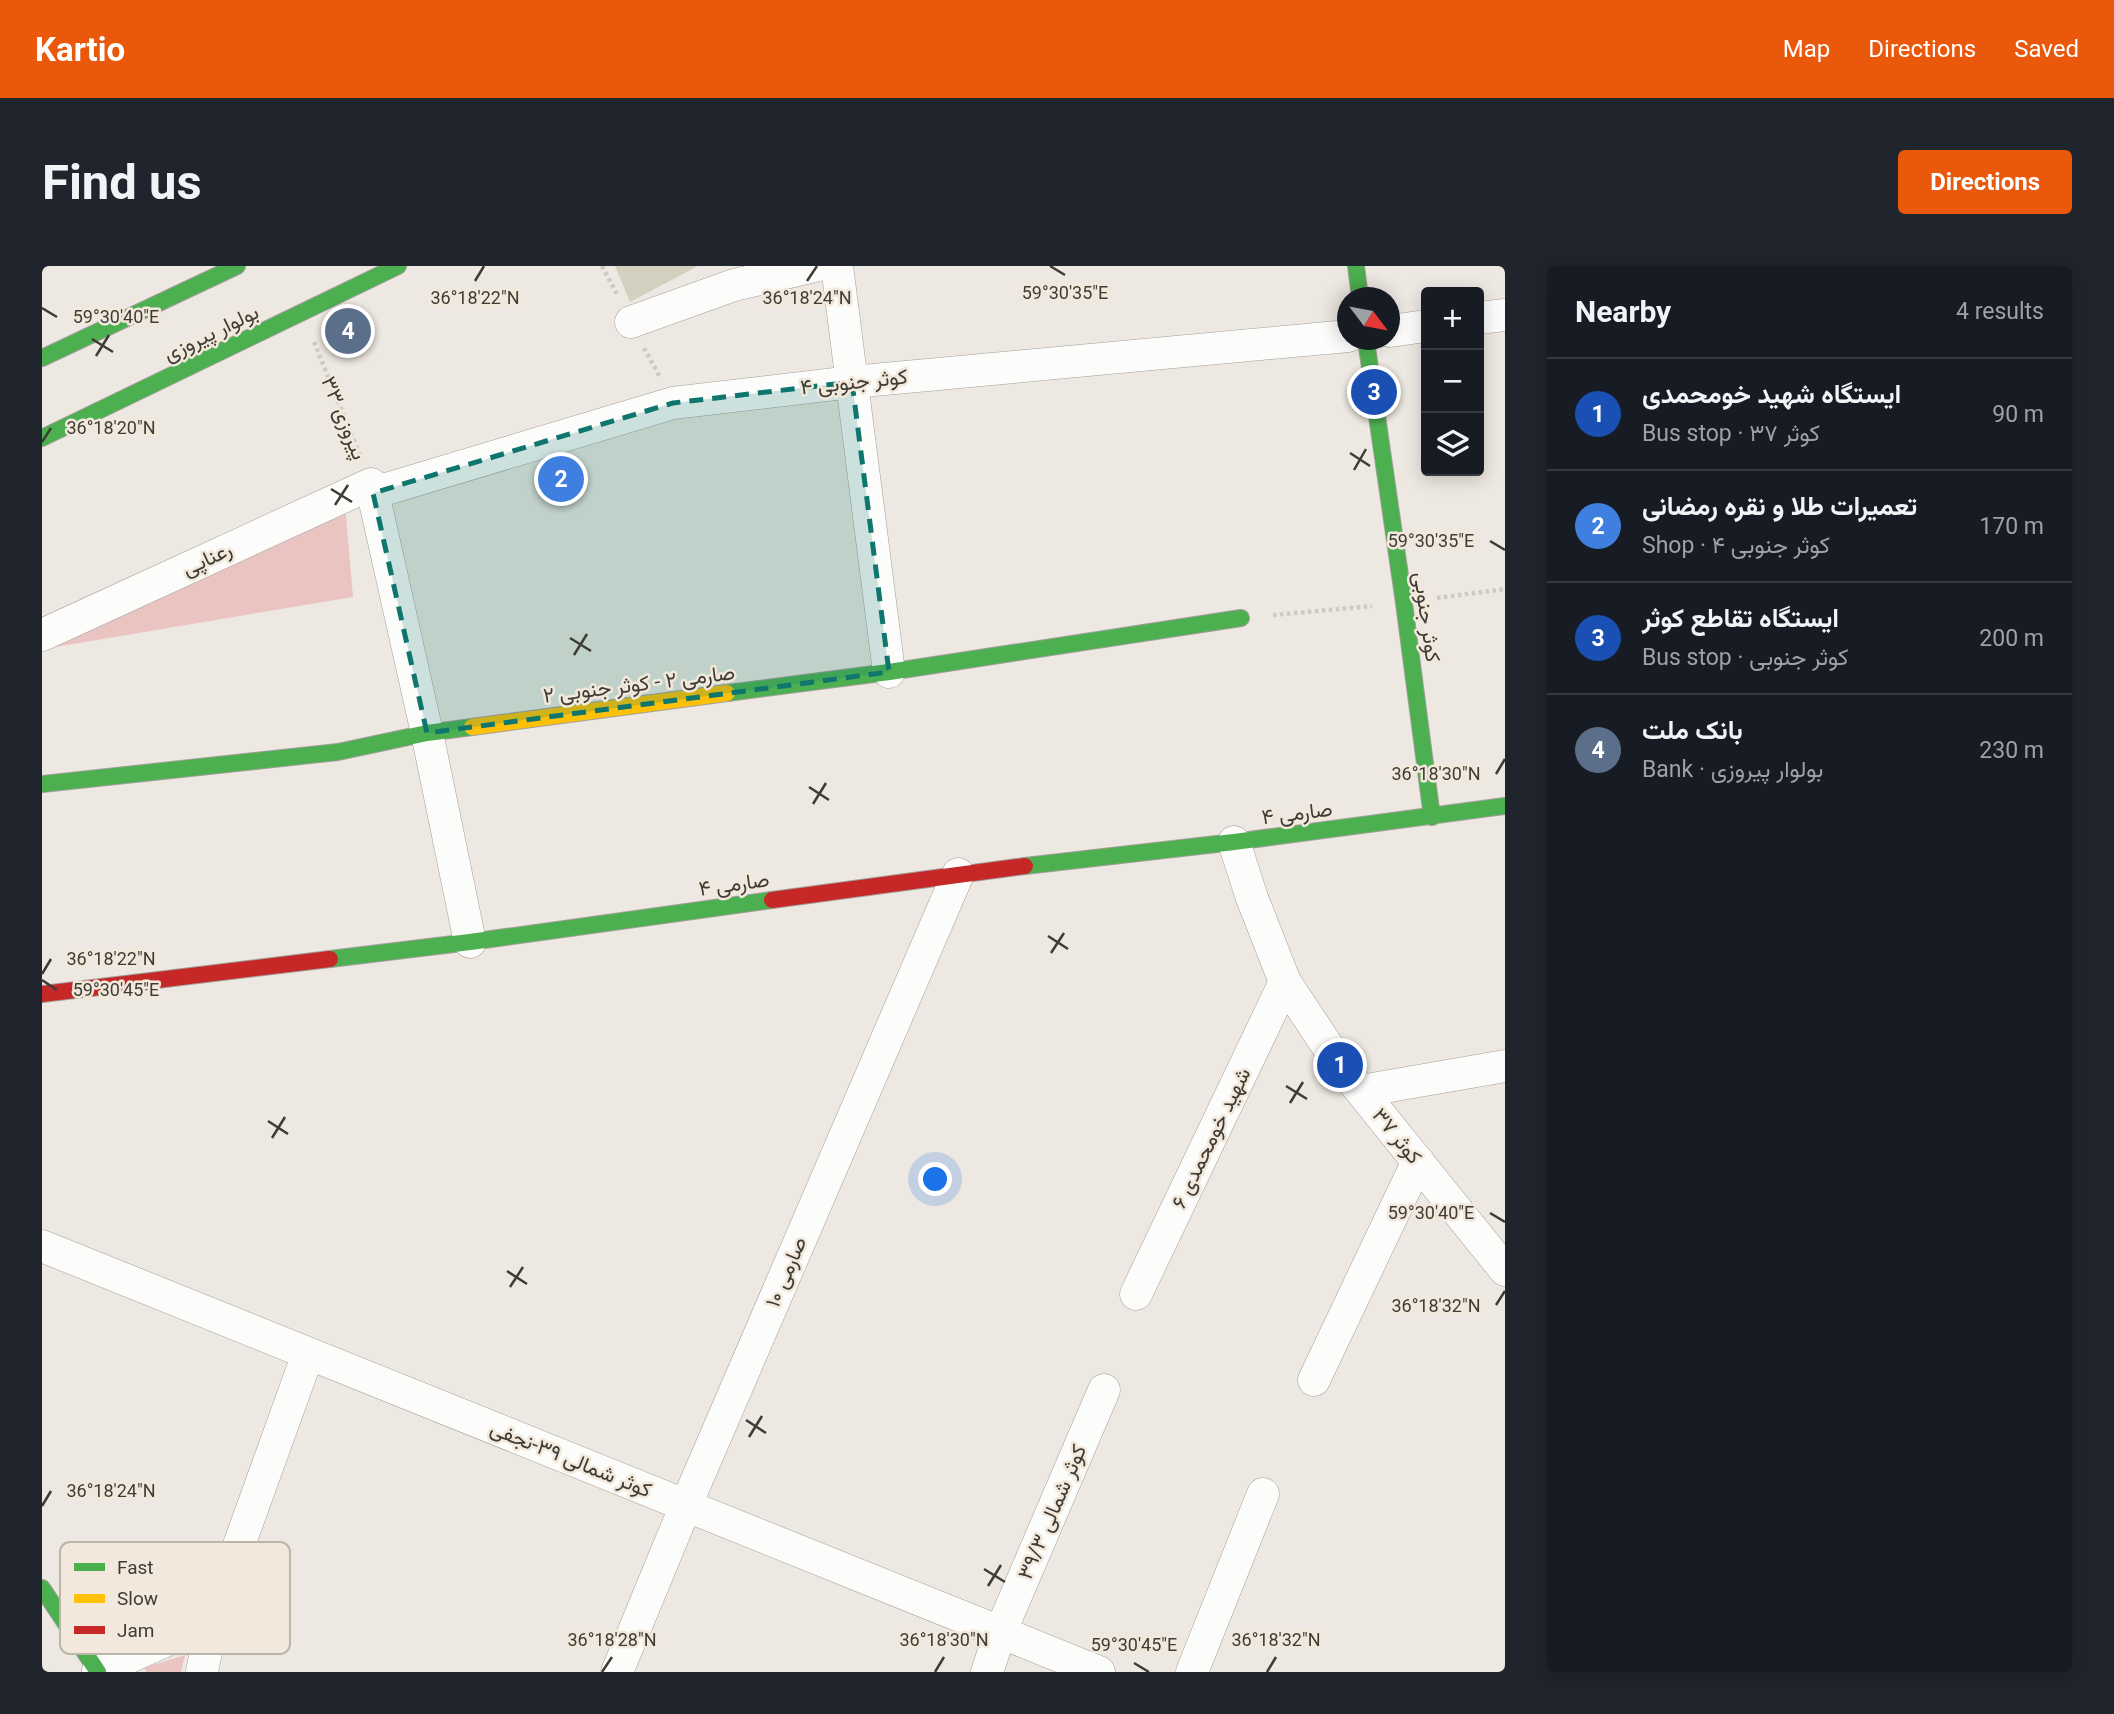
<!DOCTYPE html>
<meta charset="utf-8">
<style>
:root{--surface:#171b24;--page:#20242c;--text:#f1f3f6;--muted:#9ea1a6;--line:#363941;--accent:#ea580c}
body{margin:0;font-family:Roboto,Vazirmatn,sans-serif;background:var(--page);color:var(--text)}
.controls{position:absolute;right:21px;top:21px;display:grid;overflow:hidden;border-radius:7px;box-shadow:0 4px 18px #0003}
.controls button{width:63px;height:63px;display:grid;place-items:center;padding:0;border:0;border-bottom:2px solid var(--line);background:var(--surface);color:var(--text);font:35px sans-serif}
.compass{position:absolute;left:1295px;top:21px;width:63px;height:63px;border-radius:50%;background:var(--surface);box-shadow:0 4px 18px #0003;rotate:122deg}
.you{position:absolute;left:894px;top:914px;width:24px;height:24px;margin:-18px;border:5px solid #fff;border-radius:50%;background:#1a73e8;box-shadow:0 0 0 10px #1a73e833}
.badge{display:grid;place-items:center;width:46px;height:46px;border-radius:50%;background:var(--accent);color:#fff;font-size:23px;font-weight:700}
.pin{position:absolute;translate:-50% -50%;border:4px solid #fff;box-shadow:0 2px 7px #0006}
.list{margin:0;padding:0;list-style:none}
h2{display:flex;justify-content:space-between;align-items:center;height:91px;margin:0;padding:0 28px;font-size:30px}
h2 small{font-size:23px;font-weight:400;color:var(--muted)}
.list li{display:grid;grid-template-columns:46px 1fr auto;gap:21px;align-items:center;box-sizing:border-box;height:112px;padding:0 28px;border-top:2px solid var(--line)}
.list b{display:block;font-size:26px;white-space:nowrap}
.list p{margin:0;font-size:23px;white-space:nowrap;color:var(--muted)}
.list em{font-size:23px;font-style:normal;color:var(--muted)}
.icon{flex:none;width:38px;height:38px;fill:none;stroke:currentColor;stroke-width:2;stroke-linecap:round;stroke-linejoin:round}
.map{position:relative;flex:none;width:1463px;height:1406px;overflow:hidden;border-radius:7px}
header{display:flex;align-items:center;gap:42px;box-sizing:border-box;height:98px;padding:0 35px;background:var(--accent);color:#fff}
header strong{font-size:33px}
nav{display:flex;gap:38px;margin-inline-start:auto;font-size:24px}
.intro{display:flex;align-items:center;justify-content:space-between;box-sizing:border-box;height:168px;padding:0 42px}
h1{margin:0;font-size:49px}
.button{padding:18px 32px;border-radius:7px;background:var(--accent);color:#fff;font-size:24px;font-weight:700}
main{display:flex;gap:42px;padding:0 42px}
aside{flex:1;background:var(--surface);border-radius:7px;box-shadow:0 4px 18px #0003}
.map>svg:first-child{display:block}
.green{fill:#e9c4c1}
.building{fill:#d3d0bf}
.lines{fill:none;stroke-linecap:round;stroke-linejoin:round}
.street-casing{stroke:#a39f9a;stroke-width:33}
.fast-casing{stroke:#a39f9a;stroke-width:18}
.slow-casing{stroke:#a39f9a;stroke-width:18}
.jam-casing{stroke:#a39f9a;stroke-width:18}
.path{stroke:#cccac7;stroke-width:4.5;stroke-dasharray:3.5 3.5;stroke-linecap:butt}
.street{stroke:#fcfcfa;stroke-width:32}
.fast{stroke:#4caf50;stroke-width:16}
.slow{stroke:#ffc107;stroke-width:16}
.jam{stroke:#c62828;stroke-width:16}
.marked{fill:#0f766e;fill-opacity:0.2;stroke:#0f766e;stroke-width:5;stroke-dasharray:14 9;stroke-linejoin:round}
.ticks{fill:none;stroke:#3f3c36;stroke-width:2.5}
.labels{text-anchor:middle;stroke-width:5;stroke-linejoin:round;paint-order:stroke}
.street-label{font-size:21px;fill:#3f3c36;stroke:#f2e9dc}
.key{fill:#f2e9dc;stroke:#bcb5aa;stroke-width:2}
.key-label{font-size:19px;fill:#3f3c36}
.ticks-label{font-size:18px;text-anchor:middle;fill:#3f3c36;stroke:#f2e9dc;stroke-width:5;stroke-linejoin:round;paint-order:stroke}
</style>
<header>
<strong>Kartio</strong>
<nav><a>Map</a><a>Directions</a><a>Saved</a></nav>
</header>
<div class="intro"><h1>Find us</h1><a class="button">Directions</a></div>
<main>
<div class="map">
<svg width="1463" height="1406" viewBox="0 0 1463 1406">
<rect width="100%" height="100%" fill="#ede8e1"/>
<path class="green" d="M303 238 311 331 1 383Z
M143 1389 139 1406H105L102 1402Z"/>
<path class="building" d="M573 0H656L588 36Z"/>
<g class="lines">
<g class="street-casing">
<path id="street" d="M795 0 847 406
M1437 52 1463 49
M589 56 692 19 773 0
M1348 65 1384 60
M331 227 631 137 810 116 1306 70
M0 369 329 218 385 467 428 676
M1192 576 1210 632 1243 716 1298 799 1463 1004
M1319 825 1463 800
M0 980 1057 1406
M1094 1028 1243 716
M1272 1114 1376 895
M56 1405 170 1354
M160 1406 170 1354 266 1088
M575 1406 644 1239 916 608
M945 1406 958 1367 1062 1124
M1150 1406 1221 1228"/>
</g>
<g class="fast-casing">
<path id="fast" d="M1314 0 1318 32
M1324 74 1362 337 1390 551
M0 92 195 0
M0 172 356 0
M685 427 847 406 1199 352
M0 518 296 486 385 467 430 461
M983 600 1192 576 1463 540
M288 693 428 676 730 634
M0 1322 56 1406"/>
</g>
<g class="slow-casing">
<path id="slow" d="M430 461 685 427"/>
</g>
<g class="jam-casing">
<path id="jam" d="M730 634 983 600
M0 728 288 693"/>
</g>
<path class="path" d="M560 0 576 30
M272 76 319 192
M602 82 618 111
M1395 332 1463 323
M1231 349 1330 340"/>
<use href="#street" class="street"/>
<use href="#fast" class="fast"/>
<use href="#slow" class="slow"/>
<use href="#jam" class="jam"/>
</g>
<path class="marked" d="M810 116 847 406 385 467 331 227 631 137Z"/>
<path class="ticks" d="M1008 0 1023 9M433 15 442 0M765 15 775 0M0 42 15 51M50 73 71 86M54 90 67 69M0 176 9 162M1308 187 1328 200M1312 204 1324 183M289 223 310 236M293 239 306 219M1448 275 1463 284M528 372 549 385M532 389 545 368M1454 508 1463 493M767 521 787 534M771 538 784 517M1006 670 1026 683M1009 687 1022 667M0 708 9 693M0 714 15 724M1244 820 1265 833M1248 837 1261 816M226 855 246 868M230 872 243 851M1448 947 1463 956M465 1005 485 1018M468 1021 481 1001M1454 1039 1463 1025M704 1154 724 1167M707 1171 720 1150M0 1240 9 1225M942 1303 963 1316M946 1320 959 1299M1092 1397 1107 1406M560 1406 570 1391M893 1406 902 1391M1225 1406 1234 1391"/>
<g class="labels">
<g class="street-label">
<text transform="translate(169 67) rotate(-26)" y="7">بولوار پیروزی</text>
<text transform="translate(812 116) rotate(-6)" y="7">کوثر جنوبی ۴</text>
<text transform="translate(302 152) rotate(68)" y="7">پیروزی ۳۳</text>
<text transform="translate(165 293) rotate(-25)" y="7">رعناپی</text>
<text transform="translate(1385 351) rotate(82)" y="7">کوثر جنوبی</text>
<text transform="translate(597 418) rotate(-7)" y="7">صارمی ۲ - کوثر جنوبی ۲</text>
<text transform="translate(1255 547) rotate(-7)" y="7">صارمی ۴</text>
<text transform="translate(692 618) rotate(-8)" y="7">صارمی ۴</text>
<text transform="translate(1355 870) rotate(51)" y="7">کوثر ۳۷</text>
<text transform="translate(1169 872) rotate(-64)" y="7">شهید خومحمدی ۶</text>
<text transform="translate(744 1006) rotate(-67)" y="7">صارمی ۱۰</text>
<text transform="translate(529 1193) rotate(22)" y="7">کوثر شمالی ۳۹-نجفی</text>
<text transform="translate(1010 1246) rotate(-67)" y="7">کوثر شمالی ۳۹/۳</text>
</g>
</g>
<rect x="18" y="1276" width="230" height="112" rx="10" class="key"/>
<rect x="32" y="1297" width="31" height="8" fill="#4caf50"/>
<rect x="32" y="1328" width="31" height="9" fill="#ffc107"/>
<rect x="32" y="1360" width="31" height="8" fill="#c62828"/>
<g class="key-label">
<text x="75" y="1308">Fast</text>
<text x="75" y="1339">Slow</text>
<text x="75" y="1371">Jam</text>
</g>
<g class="ticks-label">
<text x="1023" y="33">59°30'35"E</text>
<text x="433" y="38">36°18'22"N</text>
<text x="765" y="38">36°18'24"N</text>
<text x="74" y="57">59°30'40"E</text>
<text x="69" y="168">36°18'20"N</text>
<text x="1389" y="281">59°30'35"E</text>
<text x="1394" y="514">36°18'30"N</text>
<text x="69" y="699">36°18'22"N</text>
<text x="74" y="730">59°30'45"E</text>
<text x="1389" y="953">59°30'40"E</text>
<text x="1394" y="1046">36°18'32"N</text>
<text x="69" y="1231">36°18'24"N</text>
<text x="570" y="1380">36°18'28"N</text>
<text x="902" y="1380">36°18'30"N</text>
<text x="1234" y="1380">36°18'32"N</text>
<text x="1092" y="1385">59°30'45"E</text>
</g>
</svg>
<div class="controls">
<button>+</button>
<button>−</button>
<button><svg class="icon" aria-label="layers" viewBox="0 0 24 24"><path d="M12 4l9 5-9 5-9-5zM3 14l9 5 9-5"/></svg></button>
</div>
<svg class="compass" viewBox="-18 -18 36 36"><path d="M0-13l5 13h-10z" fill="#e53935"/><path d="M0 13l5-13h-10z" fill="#9ea1a6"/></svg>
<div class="you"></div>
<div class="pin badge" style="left:1298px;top:799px;background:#1a4fb4">1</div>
<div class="pin badge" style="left:519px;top:213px;background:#3f7fe0">2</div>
<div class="pin badge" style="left:1332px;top:126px;background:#1a4fb4">3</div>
<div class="pin badge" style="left:306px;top:65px;background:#5c6f8a">4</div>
</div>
<aside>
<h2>Nearby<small>4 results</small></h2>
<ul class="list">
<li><span class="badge" style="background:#1a4fb4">1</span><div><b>ایستگاه شهید خومحمدی</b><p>Bus stop · کوثر ۳۷</p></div><em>90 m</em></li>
<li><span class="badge" style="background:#3f7fe0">2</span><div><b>تعمیرات طلا و نقره رمضانی</b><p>Shop · کوثر جنوبی ۴</p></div><em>170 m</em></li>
<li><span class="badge" style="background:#1a4fb4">3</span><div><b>ایستگاه تقاطع کوثر</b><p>Bus stop · کوثر جنوبی</p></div><em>200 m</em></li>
<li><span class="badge" style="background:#5c6f8a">4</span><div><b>بانک ملت</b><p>Bank · بولوار پیروزی</p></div><em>230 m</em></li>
</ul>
</aside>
</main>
